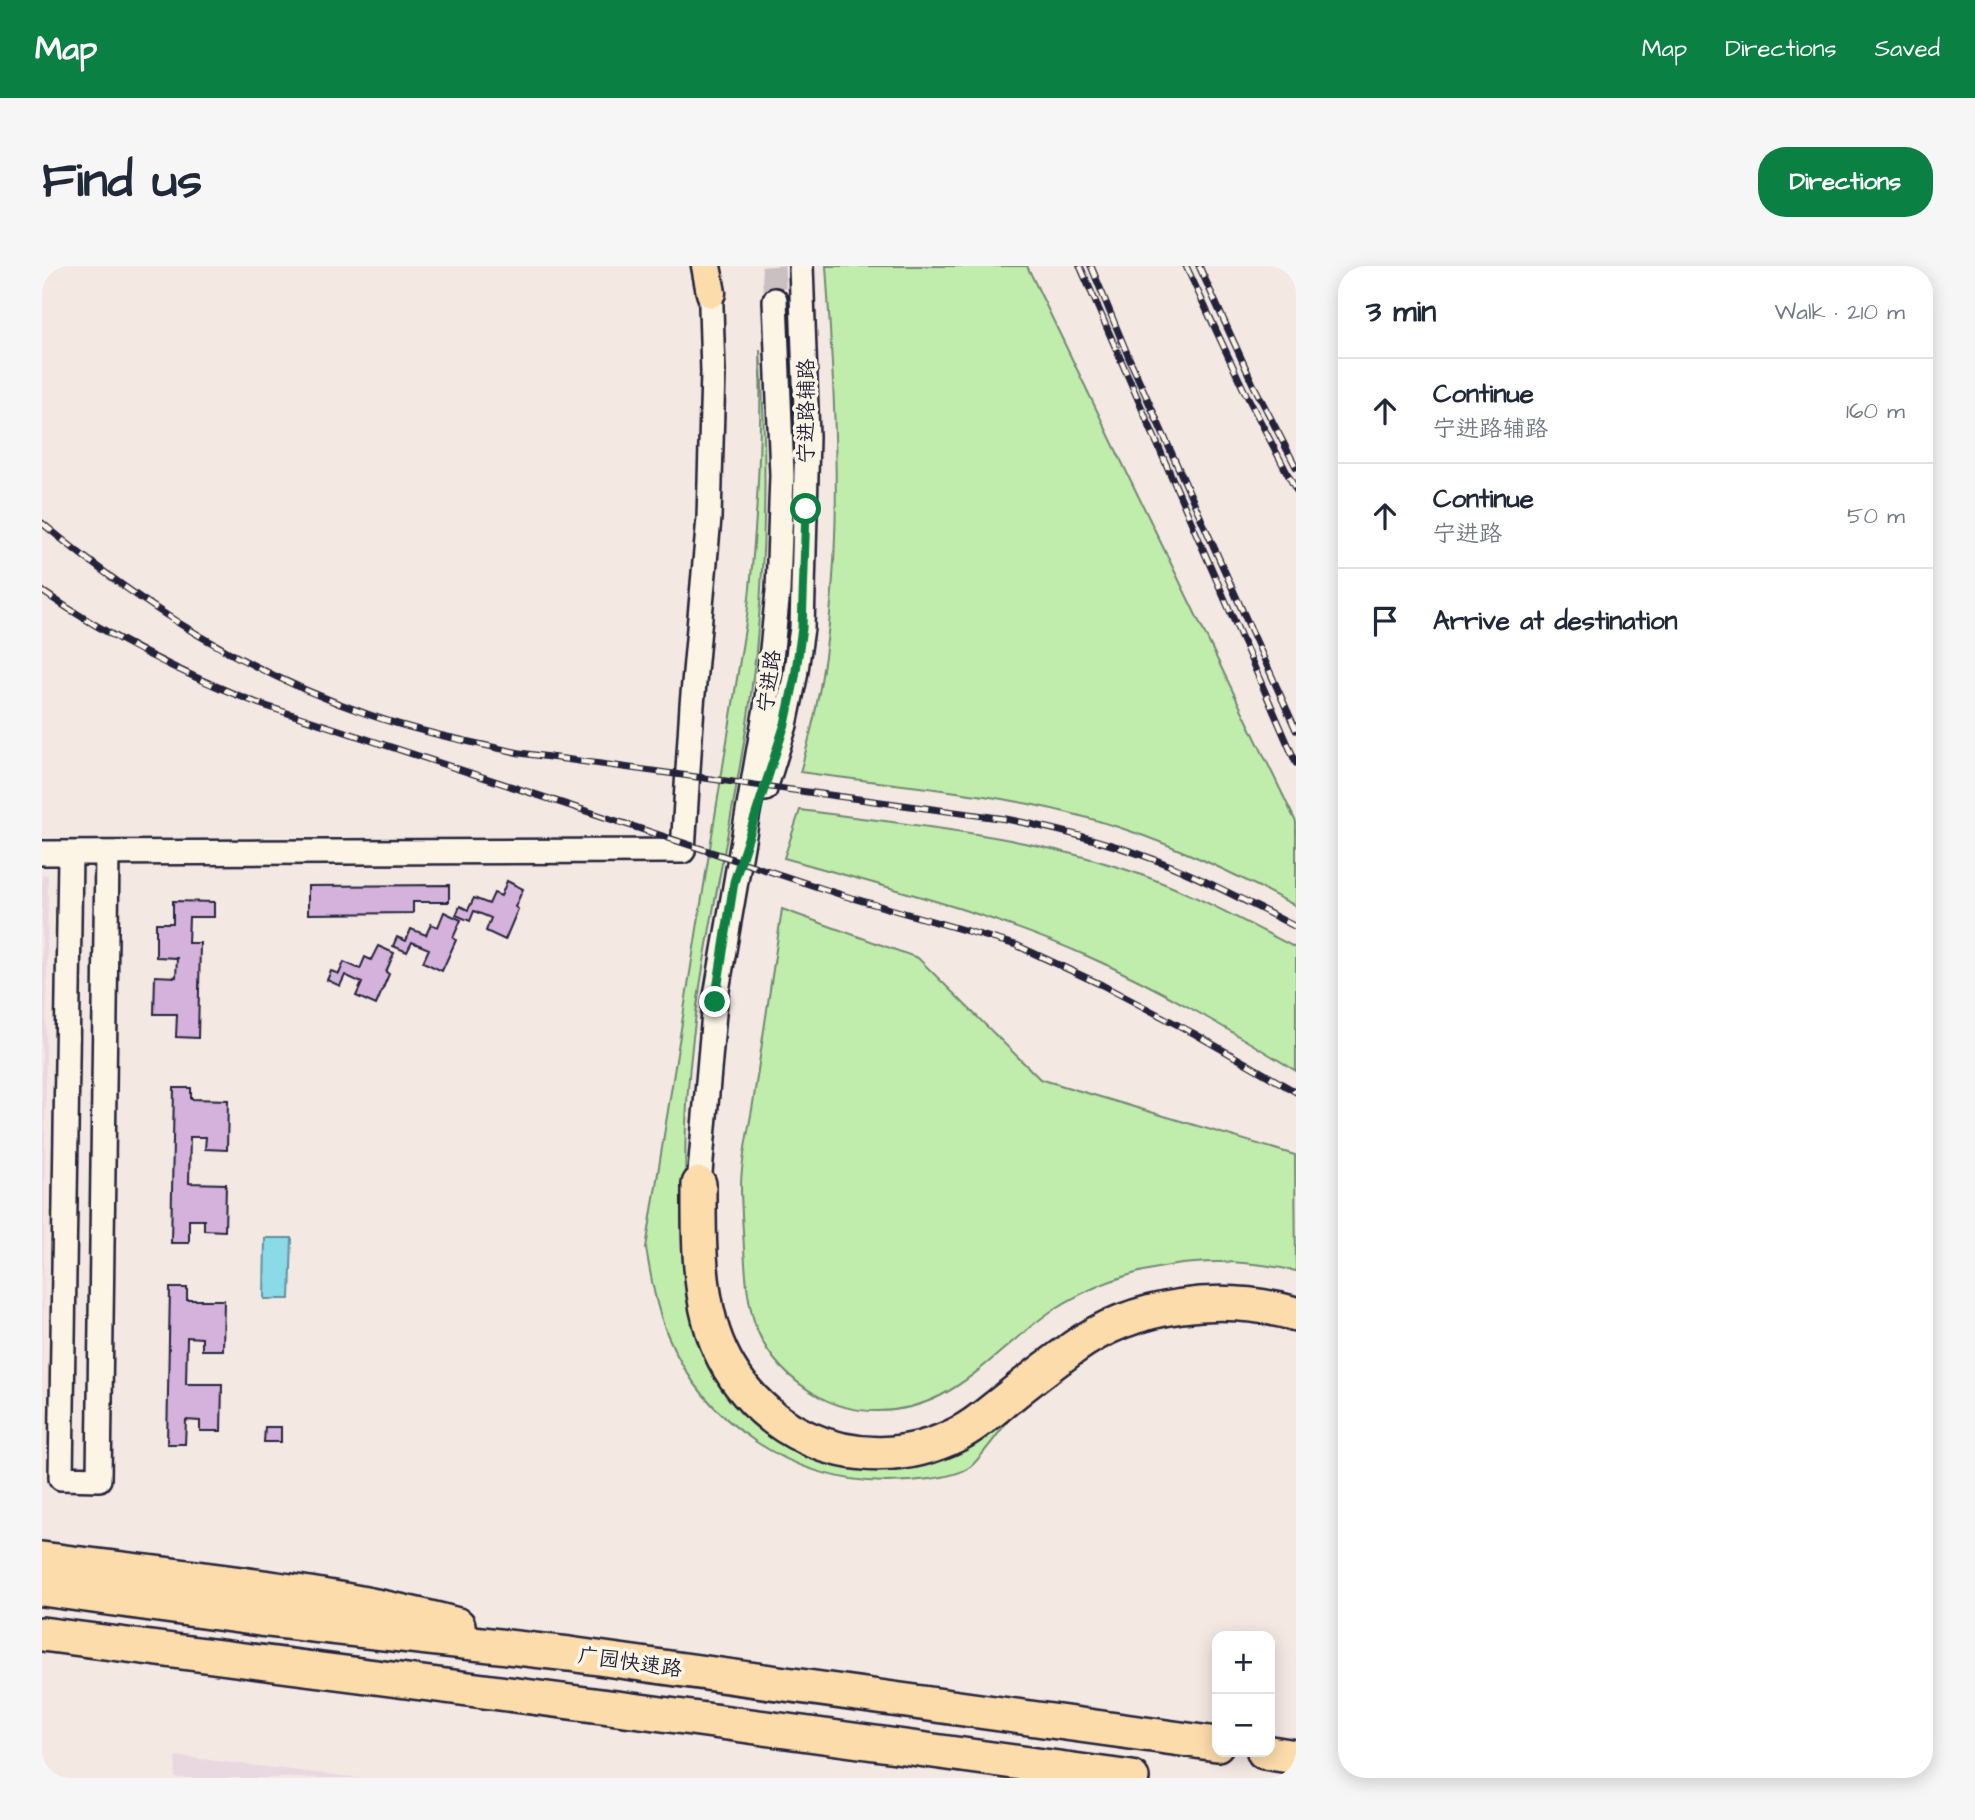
<!DOCTYPE html>
<meta charset="utf-8">
<style>
:root{--surface:#fff;--page:#f6f6f7;--text:#1f2937;--muted:#747a83;--line:#e0e1e3;--accent:#0b8043}
body{margin:0;font-family:"Architects Daughter","LXGW WenKai TC",sans-serif;background:var(--page);color:var(--text)}
.controls{position:absolute;right:21px;bottom:21px;display:grid;overflow:hidden;border-radius:14px;box-shadow:0 4px 18px #0003}
.controls button{width:63px;height:63px;display:grid;place-items:center;padding:0;border:0;border-bottom:2px solid var(--line);background:var(--surface);color:var(--text);font:35px sans-serif}
.stop{position:absolute;width:21px;height:21px;margin:-16px;border:5px solid #0b8043;border-radius:50%;background:#fff}
.stop.end{background:#0b8043;border-color:#fff;box-shadow:0 2px 7px #0008}
.list{margin:0;padding:0;list-style:none}
h2{display:flex;justify-content:space-between;align-items:center;height:91px;margin:0;padding:0 28px;font-size:30px}
h2 small{font-size:23px;font-weight:400;color:var(--muted)}
.list li{display:grid;grid-template-columns:46px 1fr auto;gap:21px;align-items:center;box-sizing:border-box;height:105px;padding:0 28px;border-top:2px solid var(--line)}
.list b{display:block;font-size:26px;white-space:nowrap}
.list p{margin:0;font-size:23px;white-space:nowrap;color:var(--muted)}
.list em{font-size:23px;font-style:normal;color:var(--muted)}
.icon{flex:none;width:38px;height:38px;fill:none;stroke:currentColor;stroke-width:2;stroke-linecap:round;stroke-linejoin:round}
.map{position:relative;flex:none;width:1254px;height:1512px;overflow:hidden;border-radius:28px}
header{display:flex;align-items:center;gap:42px;box-sizing:border-box;height:98px;padding:0 35px;background:var(--accent);color:#fff}
header strong{font-size:33px}
nav{display:flex;gap:38px;margin-inline-start:auto;font-size:24px}
.intro{display:flex;align-items:center;justify-content:space-between;box-sizing:border-box;height:168px;padding:0 42px}
h1{margin:0;font-size:49px}
.button{padding:18px 32px;border-radius:28px;background:var(--accent);color:#fff;font-size:24px;font-weight:700}
main{display:flex;gap:42px;padding:0 42px}
aside{flex:1;background:var(--surface);border-radius:28px;box-shadow:0 4px 18px #0003}
.map>svg:first-child{display:block}
.built{fill:#ead8e1}
.green{fill:#c0edab;stroke:#718873;stroke-width:2}
.water{fill:#8adae7;stroke:#6090a2;stroke-width:2}
.building{fill:#d4b2dc;stroke:#22223b;stroke-width:2}
.lines{fill:none;stroke-linecap:round;stroke-linejoin:round}
.minor-tunnel{stroke:#cac0c1;stroke-width:23;stroke-dasharray:23 11;stroke-linecap:butt}
.minor-casing{stroke:#22223b;stroke-width:28}
.major-casing{stroke:#22223b;stroke-width:33}
.highway-casing{stroke:#22223b;stroke-width:38}
.minor{stroke:#fcf5e5;stroke-width:23}
.major{stroke:#fddcac;stroke-width:28}
.highway{stroke:#fddcac;stroke-width:33}
.rail-casing{stroke:#22223b;stroke-width:7}
.rail{stroke:#fcf5e5;stroke-width:4.5;stroke-dasharray:13;stroke-linecap:butt}
.route{stroke:#0b8043;stroke-width:9}
.labels{text-anchor:middle;stroke-width:7;stroke-linejoin:round;paint-order:stroke}
.street-label{font-size:21px;fill:#22223b;stroke:#fcf5e5}
</style>
<header>
<strong>Map</strong>
<nav><a>Map</a><a>Directions</a><a>Saved</a></nav>
</header>
<div class="intro"><h1>Find us</h1><a class="button">Directions</a></div>
<main>
<div class="map">
<svg width="1254" height="1512" viewBox="0 0 1254 1512">
<rect width="100%" height="100%" fill="#f4e8e3"/>
<filter id="ink" filterUnits="userSpaceOnUse"><feTurbulence type="fractalNoise" baseFrequency=".0143" numOctaves="2"/><feDisplacementMap in="SourceGraphic" scale="14" xChannelSelector="R" yChannelSelector="G"/><feConvolveMatrix kernelMatrix="1 2 1 2 8 2 1 2 1" color-interpolation-filters="sRGB"/></filter>
<g filter="url(#ink)">
<path class="built" d="M0 609H6L0 1150Z
M134 1490 232 1502 319 1512H133Z"/>
<path class="green" d="M784 0H985L1254 556V640C1189 606 1124 574 1053 554 958 526 856 520 758 506 807 343 795 168 784 0Z
M718 83C726 201 724 318 708 436 689 577 649 715 644 859 641 926 648 992 654 1059L791 1197 975 1143C965 1155 938 1194 928 1201 912 1213 864 1216 844 1216 750 1215 662 1157 626 1070 614 1042 609 1012 604 982L705 350C715 261 720 172 718 83Z
M758 544C866 559 976 568 1079 602 1140 621 1197 653 1254 682V805C1186 763 1118 722 1045 690 948 647 845 621 742 592Z
M740 643 876 692 998 813 1253 889 1254 1005C1170 986 1084 997 1011 1044 972 1070 940 1108 898 1130 860 1149 812 1151 776 1130 750 1115 728 1094 716 1066 705 1039 704 1011 702 983 701 962 699 941 699 920 699 891 708 860 712 831 721 768 731 706 740 643Z"/>
<path class="water" d="M223 972H250L248 1033H222Z"/>
<path class="building" d="M465 615 481 623 473 641 476 643 463 674 444 665 449 652 432 645 428 655 414 649 418 640 426 644 432 632 447 638 452 627 459 630Z
M407 619V636H371V647L266 648V620Z
M131 635 172 636V651H147L146 677H158L156 772 134 771 135 748H112L113 710 134 711 135 692 114 691V657H131Z
M402 646 419 654 411 672 414 674 400 705 381 696 387 683 370 676 365 686 351 680 355 671 364 675 369 663 384 669 389 658 396 661Z
M336 680 352 687 344 706 347 708 334 739 314 730 320 717 303 709 298 720 285 714 289 705 297 708 302 696 318 703 323 691 329 694Z
M132 822H149V833L186 834 185 884 163 883 164 871H148L147 917 184 918 183 965 162 964V954H147V977H129Z
M128 1022H145V1034H182L181 1084H160V1072L145 1071 144 1118H180L179 1165H158V1155L144 1154 143 1178H125Z
M223 1161H239V1176H222Z"/>
<g class="lines">
<path class="minor-tunnel" d="M731 0 733 34"/>
<g class="minor-casing">
<path id="minor" d="M723 523 743 459 753 411 760 362 765 171 759 0
M0 587 641 585 650 439 667 252 671 106 668 9
M28 587 19 1212 57 1213 65 587
M657 918 673 736 724 442 736 325 740 209 733 34"/>
</g>
<g class="major-casing">
<path id="major" d="M664 0 669 27"/>
</g>
<g class="highway-casing">
<path id="highway" d="M657 918C657 963 656 1012 668 1056 697 1164 815 1220 916 1168 936 1158 950 1144 967 1131 988 1114 1009 1098 1031 1082 1093 1037 1181 1027 1254 1048
M0 1293C139 1311 281 1323 416 1359
M0 1323 218 1353 527 1388 1175 1478
M0 1368 598 1445 1090 1512
M1222 1486 1254 1491"/>
</g>
<use href="#minor" class="minor"/>
<use href="#major" class="major"/>
<use href="#highway" class="highway"/>
<g class="rail-casing">
<path id="rail" d="M1038 0 1254 497
M1049 0 1087 92 1254 464
M1144 0 1201 122 1254 224
M1157 0 1211 118 1254 201
M0 257C101 341 204 406 328 449 377 466 428 476 478 487L964 553C1020 564 1075 578 1129 600 1172 618 1213 640 1254 661
M0 325C70 373 139 408 218 438L803 630 974 679 1060 719 1153 768 1254 826"/>
</g>
<use href="#rail" class="rail"/>
</g>
</g>
<g class="lines" filter="url(#ink)">
<path class="route" d="M673 736 692 616 743 458 753 411 760 362 764 243"/>
</g>
<g class="labels">
<g class="street-label">
<text transform="translate(764 145) rotate(-90)" y="7">宁进路辅路</text>
<text transform="translate(727 415) rotate(-83)" y="7">宁进路</text>
<text transform="translate(588 1396) rotate(8)" y="7">广园快速路</text>
</g>
</g>
</svg>
<div class="controls">
<button>+</button>
<button>−</button>
</div>
<div class="stop" style="left:764px;top:243px"></div>
<div class="stop end" style="left:673px;top:736px"></div>
</div>
<aside>
<h2>3 min<small>Walk · 210 m</small></h2>
<ul class="list">
<li><svg class="icon" aria-label="ahead" viewBox="0 0 24 24"><path d="M12 20V5M6 11l6-6 6 6"/></svg><div><b>Continue</b><p>宁进路辅路</p></div><em>160 m</em></li>
<li><svg class="icon" aria-label="ahead" viewBox="0 0 24 24"><path d="M12 20V5M6 11l6-6 6 6"/></svg><div><b>Continue</b><p>宁进路</p></div><em>50 m</em></li>
<li><svg class="icon" aria-label="arrive" viewBox="0 0 24 24"><path d="M6 21V4h12l-3 4 3 4H6"/></svg><div><b>Arrive at destination</b></div></li>
</ul>
</aside>
</main>
